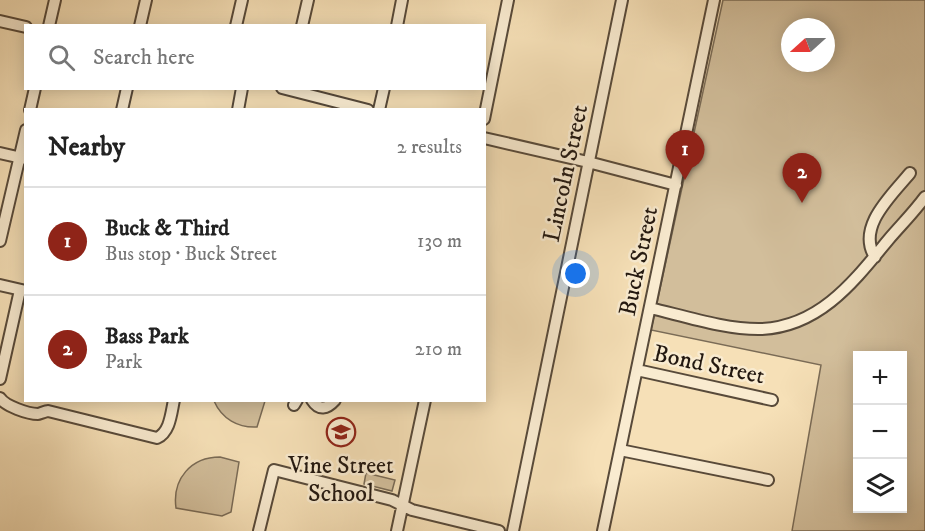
<!DOCTYPE html>
<meta charset="utf-8">
<style>
:root{--surface:#fff;--page:#f6f6f6;--text:#222;--muted:#767676;--line:#e0e0e0;--accent:#8f2418}
body{margin:0;font-family:"IM FELL DW Pica",serif;background:var(--page);color:var(--text)}
.controls{position:absolute;right:18px;bottom:18px;display:grid;overflow:hidden;border-radius:0px;box-shadow:0 3px 15px #0003}
.controls button{width:54px;height:54px;display:grid;place-items:center;padding:0;border:0;border-bottom:2px solid var(--line);background:var(--surface);color:var(--text);font:30px sans-serif}
.compass{position:absolute;left:781px;top:18px;width:54px;height:54px;border-radius:50%;background:var(--surface);box-shadow:0 3px 15px #0003;rotate:249deg}
.you{position:absolute;left:576px;top:274px;width:21px;height:21px;margin:-15px;border:4px solid #fff;border-radius:50%;background:#1a73e8;box-shadow:0 0 0 9px #1a73e833}
.badge{display:grid;place-items:center;width:39px;height:39px;border-radius:50%;background:var(--accent);color:#fff;font-size:20px;font-weight:700}
.pin{position:absolute;translate:-50% -50px;filter:drop-shadow(0 2px 3px #0008)}
.pin::after{content:'';position:absolute;top:32px;width:21px;height:18px;background:inherit;clip-path:polygon(0 0,100% 0,50% 100%)}
.list{margin:0;padding:0;list-style:none}
h2{display:flex;justify-content:space-between;align-items:center;height:78px;margin:0;padding:0 24px;font-size:26px}
h2 small{font-size:20px;font-weight:400;color:var(--muted)}
.list li{display:grid;grid-template-columns:39px 1fr auto;gap:18px;align-items:center;box-sizing:border-box;height:108px;padding:0 24px;border-top:2px solid var(--line)}
.list b{display:block;font-size:22px;white-space:nowrap}
.list p{margin:0;font-size:20px;white-space:nowrap;color:var(--muted)}
.list em{font-size:20px;font-style:normal;color:var(--muted)}
.icon{flex:none;width:33px;height:33px;fill:none;stroke:currentColor;stroke-width:2;stroke-linecap:round;stroke-linejoin:round}
.map{position:relative;flex:none;width:925px;height:531px;overflow:hidden}
.search{position:absolute;background:var(--surface);box-shadow:0 3px 15px #0003;left:24px;top:24px;width:462px;height:66px;display:flex;align-items:center;gap:15px;box-sizing:border-box;padding:0 21px;border-radius:0px;color:var(--muted);font-size:22px}
.panel{position:absolute;background:var(--surface);box-shadow:0 3px 15px #0003;left:24px;top:108px;width:462px;height:294px;border-radius:0px}
.map>svg:first-child{display:block}
.green{fill:#d2be9b;stroke:#7a6b56;stroke-width:1.5;fill-rule:evenodd}
.lines{fill:none;stroke-linecap:round;stroke-linejoin:round}
.minor-casing{stroke:#584a3a;stroke-width:14}
.minor{stroke:#f9ebd0;stroke-width:10}
.labels{text-anchor:middle;stroke-width:5;stroke-linejoin:round;paint-order:stroke}
.street-label{font-size:24px;fill:#231810;stroke:#f9ebd0}
.poi-label{font-size:24px;fill:#231810;stroke:#f9ebd0}
</style>
<div class="map">
<svg width="925" height="531" viewBox="0 0 925 531">
<rect width="100%" height="100%" fill="#f6e0b7"/>
<filter id="stains"><feTurbulence type="fractalNoise" baseFrequency=".00333" numOctaves="4"/><feColorMatrix values="0 0 0 0 .2 0 0 0 0 .09 0 0 0 0 .02 0 0 0 .5 -.17"/></filter>
<radialGradient id="worn" r=".72"><stop offset=".6" stop-color="#630" stop-opacity="0"/><stop offset="1" stop-color="#630" stop-opacity=".3"/></radialGradient>
<path class="green" d="M723 0H925V531H792L821 365 651 330ZM790 27H826V63H790ZM858 356H902V508H858Z
M214 401H265L257 427C238 428 222 419 214 401Z
M220 457 239 462 231 512 222 516 176 508C172 479 191 457 220 457Z
M366 473 395 480 392 491 364 484Z"/>
<g class="lines">
<g class="minor-casing">
<path id="minor" d="M0 21 26 27
M49 26 55 0
M140 26 146 0
M236 26 242 0
M302 26 308 0
M397 26 402 0
M282 88 368 110
M30 110 35 88
M122 110 127 88
M238 110 242 88
M379 110 384 88
M484 119 508 0
M484 138 588 162 676 185
M0 153 26 159
M0 241 26 130
M875 257C856 227 892 195 910 173
M0 285 26 291
M650 308C684 316 727 330 762 329 821 326 855 280 889 239 901 225 914 212 925 197
M637 370 772 400
M0 379 20 290
M0 398C5 406 28 414 38 414 39 414 46 411 48 411L157 438C170 432 171 414 174 400
M312 400C319 411 327 409 335 400
M294 405 297 400
M620 450 768 480
M259 531 274 470 392 500 412 510 499 531
M397 531 425 400
M513 531 622 0
M603 531 714 0"/>
</g>
<use href="#minor" class="minor"/>
</g>
<defs>
<g id="school-ring" transform="scale(1.5)"><circle r="9.5" fill="#f9ebd0" stroke="#8f2418" stroke-width="1.5"/><path d="M0-5L7-2L0 1L-7-2ZM-4 1L0 2.5L4 1V4Q0 6-4 4Z" fill="#8f2418"/></g>
</defs>
<g fill-rule="evenodd">
<use href="#school-ring" x="341" y="432"/>
</g>
<g class="labels">
<g class="street-label">
<text transform="translate(565 173) rotate(-78)" y="8">Lincoln Street</text>
<text transform="translate(638 261) rotate(-78)" y="8">Buck Street</text>
<text transform="translate(709 364) rotate(12)" y="8">Bond Street</text>
</g>
<g class="poi-label">
<text x="341" y="473">Vine Street<tspan x="341" dy="28">School</tspan></text>
</g>
</g>
<rect width="100%" height="100%" filter="url(#stains)"/>
<rect width="100%" height="100%" fill="url(#worn)"/>
</svg>
<div class="controls">
<button>+</button>
<button>−</button>
<button><svg class="icon" aria-label="layers" viewBox="0 0 24 24"><path d="M12 4l9 5-9 5-9-5zM3 14l9 5 9-5"/></svg></button>
</div>
<svg class="compass" viewBox="-18 -18 36 36"><path d="M0-13l5 13h-10z" fill="#e53935"/><path d="M0 13l5-13h-10z" fill="#767676"/></svg>
<div class="you"></div>
<div class="pin badge" style="left:685px;top:180px">1</div>
<div class="pin badge" style="left:802px;top:203px">2</div>
<div class="search"><svg class="icon" aria-label="search" viewBox="0 0 24 24"><circle cx="10" cy="10" r="6"/><path d="M15 15l6 6"/></svg>Search here</div>
<section class="panel">
<h2>Nearby<small>2 results</small></h2>
<ul class="list">
<li><span class="badge">1</span><div><b>Buck &amp; Third</b><p>Bus stop · Buck Street</p></div><em>130 m</em></li>
<li><span class="badge">2</span><div><b>Bass Park</b><p>Park</p></div><em>210 m</em></li>
</ul>
</section>
</div>
